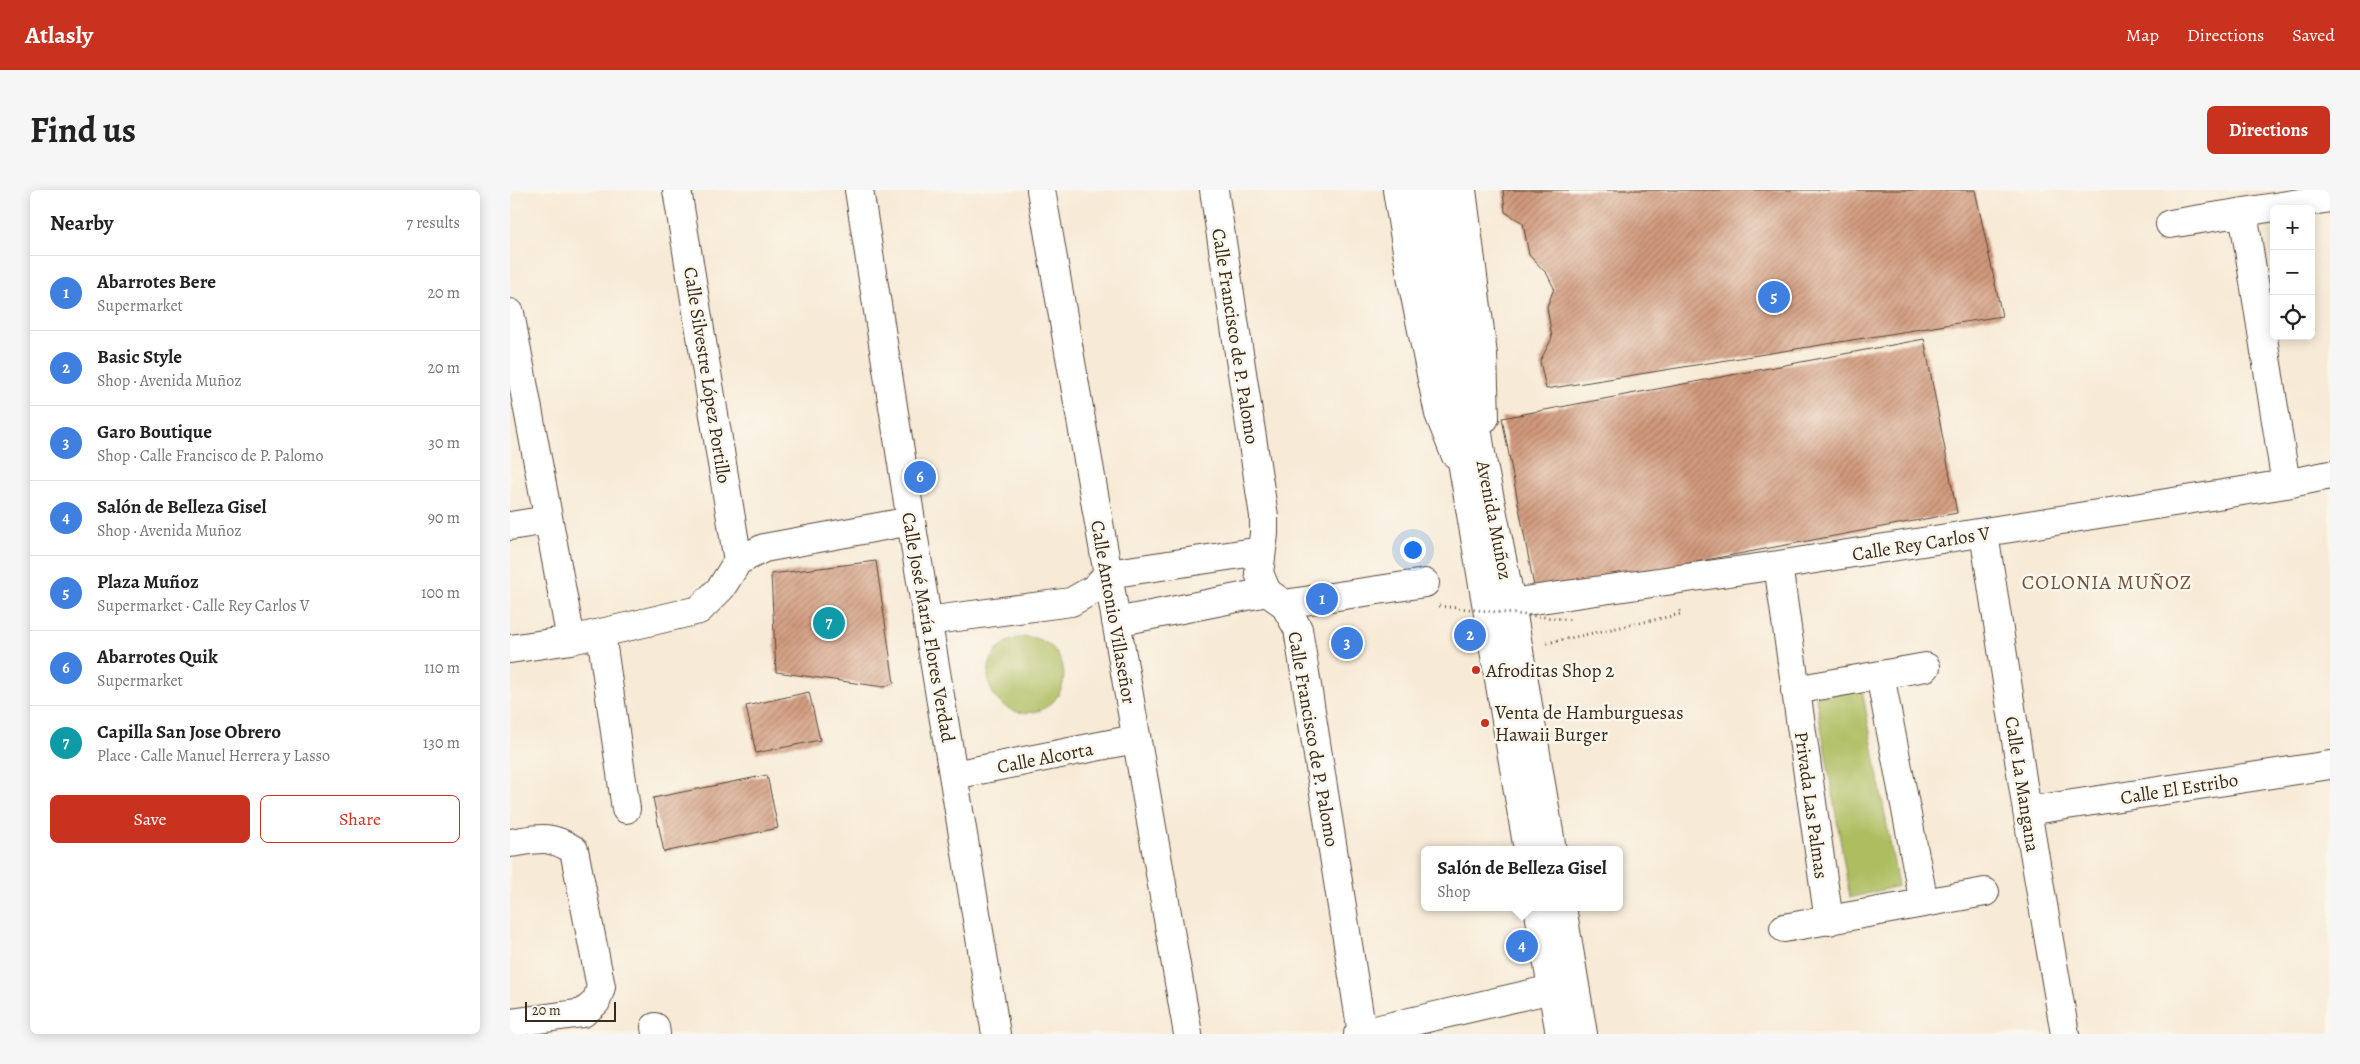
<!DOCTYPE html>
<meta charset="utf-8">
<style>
:root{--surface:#fff;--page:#f6f6f6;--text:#222;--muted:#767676;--line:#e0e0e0;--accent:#c8321e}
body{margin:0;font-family:Alegreya,serif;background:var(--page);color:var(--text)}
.controls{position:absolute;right:15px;top:15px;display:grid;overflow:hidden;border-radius:8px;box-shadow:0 2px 12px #0003}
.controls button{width:45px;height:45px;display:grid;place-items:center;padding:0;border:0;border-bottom:1px solid var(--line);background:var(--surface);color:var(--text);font:25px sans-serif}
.scale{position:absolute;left:15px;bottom:12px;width:91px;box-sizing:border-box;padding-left:5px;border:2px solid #3b2a1e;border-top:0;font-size:14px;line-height:18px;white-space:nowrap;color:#3b2a1e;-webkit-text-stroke:4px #fbf7ec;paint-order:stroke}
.you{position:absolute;left:902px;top:359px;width:18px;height:18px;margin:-12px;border:4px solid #fff;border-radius:50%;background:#1a73e8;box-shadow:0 0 0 8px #1a73e833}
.badge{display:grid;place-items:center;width:32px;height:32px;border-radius:50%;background:var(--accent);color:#fff;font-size:16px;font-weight:700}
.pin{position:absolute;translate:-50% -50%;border:2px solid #fff;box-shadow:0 1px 5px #0006}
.popup{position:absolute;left:911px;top:656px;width:202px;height:65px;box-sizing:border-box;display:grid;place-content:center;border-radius:8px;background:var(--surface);filter:drop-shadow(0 1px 4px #0005);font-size:16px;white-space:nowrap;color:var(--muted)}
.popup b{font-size:19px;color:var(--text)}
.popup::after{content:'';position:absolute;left:50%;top:100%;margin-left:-10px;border:10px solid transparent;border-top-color:var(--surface)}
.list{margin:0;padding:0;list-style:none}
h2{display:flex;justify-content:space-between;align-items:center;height:65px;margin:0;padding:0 20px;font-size:21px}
h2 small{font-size:16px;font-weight:400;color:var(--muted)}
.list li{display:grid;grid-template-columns:32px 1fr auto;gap:15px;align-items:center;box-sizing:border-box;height:75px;padding:0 20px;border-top:1px solid var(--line)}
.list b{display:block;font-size:19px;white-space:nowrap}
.list p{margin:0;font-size:16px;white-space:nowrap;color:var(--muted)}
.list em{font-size:16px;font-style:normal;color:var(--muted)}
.actions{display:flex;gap:10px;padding:15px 20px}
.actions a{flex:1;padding:11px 0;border:1px solid var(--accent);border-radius:8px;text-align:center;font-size:18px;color:var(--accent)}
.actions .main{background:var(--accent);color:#fff}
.icon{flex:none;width:28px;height:28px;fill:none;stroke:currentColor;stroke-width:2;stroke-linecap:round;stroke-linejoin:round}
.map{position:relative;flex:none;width:1820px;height:844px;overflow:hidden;border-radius:8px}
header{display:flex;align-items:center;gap:30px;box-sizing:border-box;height:70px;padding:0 25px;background:var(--accent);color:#fff}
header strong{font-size:24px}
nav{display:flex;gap:28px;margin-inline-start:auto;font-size:18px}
.intro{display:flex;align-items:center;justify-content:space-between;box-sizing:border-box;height:120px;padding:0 30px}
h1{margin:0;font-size:35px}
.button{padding:12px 22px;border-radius:8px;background:var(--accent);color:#fff;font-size:18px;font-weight:700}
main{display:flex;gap:30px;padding:0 30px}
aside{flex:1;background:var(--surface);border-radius:8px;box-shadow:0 2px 12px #0003}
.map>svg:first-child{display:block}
.green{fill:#adbd60;stroke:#74743f}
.building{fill:url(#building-hatch)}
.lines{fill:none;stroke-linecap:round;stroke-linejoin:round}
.minor-casing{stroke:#57473a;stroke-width:30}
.major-casing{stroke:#57473a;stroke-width:30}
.path{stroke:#57473a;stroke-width:3;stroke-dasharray:1 4;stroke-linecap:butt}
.minor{stroke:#fff;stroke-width:28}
.major{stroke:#fff;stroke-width:28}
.path-bridge{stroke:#57473a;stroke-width:3;stroke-dasharray:1 4;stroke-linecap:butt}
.poi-dot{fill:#c8321e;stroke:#fbf7ec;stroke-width:2}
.labels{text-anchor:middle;stroke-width:5;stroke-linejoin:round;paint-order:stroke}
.street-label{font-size:19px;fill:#3b2a1e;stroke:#fbf7ec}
.poi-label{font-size:19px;fill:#3b2a1e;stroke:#fbf7ec;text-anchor:start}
.neighbourhood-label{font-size:20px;letter-spacing:1px;fill:#70513f;stroke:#fbf7ec}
</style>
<header>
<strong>Atlasly</strong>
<nav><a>Map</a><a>Directions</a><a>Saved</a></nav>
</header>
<div class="intro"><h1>Find us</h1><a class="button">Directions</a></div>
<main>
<aside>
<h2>Nearby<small>7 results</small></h2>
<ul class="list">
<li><span class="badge" style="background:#3f7fe0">1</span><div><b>Abarrotes Bere</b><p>Supermarket</p></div><em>20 m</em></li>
<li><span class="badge" style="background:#3f7fe0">2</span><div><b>Basic Style</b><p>Shop · Avenida Muñoz</p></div><em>20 m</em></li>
<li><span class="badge" style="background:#3f7fe0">3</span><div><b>Garo Boutique</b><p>Shop · Calle Francisco de P. Palomo</p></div><em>30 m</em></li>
<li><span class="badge" style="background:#3f7fe0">4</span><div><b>Salón de Belleza Gisel</b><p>Shop · Avenida Muñoz</p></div><em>90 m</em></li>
<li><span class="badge" style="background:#3f7fe0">5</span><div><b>Plaza Muñoz</b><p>Supermarket · Calle Rey Carlos V</p></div><em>100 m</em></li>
<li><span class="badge" style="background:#3f7fe0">6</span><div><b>Abarrotes Quik</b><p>Supermarket</p></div><em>110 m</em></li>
<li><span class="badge" style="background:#0f9aa8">7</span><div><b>Capilla San Jose Obrero</b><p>Place · Calle Manuel Herrera y Lasso</p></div><em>130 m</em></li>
</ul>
<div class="actions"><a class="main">Save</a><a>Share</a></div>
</aside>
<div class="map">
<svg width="1820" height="844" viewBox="0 0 1820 844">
<defs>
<pattern id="building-hatch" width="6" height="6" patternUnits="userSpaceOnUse" patternTransform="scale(1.25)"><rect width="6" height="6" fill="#d1997c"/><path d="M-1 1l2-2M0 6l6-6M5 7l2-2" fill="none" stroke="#ab7d65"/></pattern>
</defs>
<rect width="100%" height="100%" fill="#fbf7ec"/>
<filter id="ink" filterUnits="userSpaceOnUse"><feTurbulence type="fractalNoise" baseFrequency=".02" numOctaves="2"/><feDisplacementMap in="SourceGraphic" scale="10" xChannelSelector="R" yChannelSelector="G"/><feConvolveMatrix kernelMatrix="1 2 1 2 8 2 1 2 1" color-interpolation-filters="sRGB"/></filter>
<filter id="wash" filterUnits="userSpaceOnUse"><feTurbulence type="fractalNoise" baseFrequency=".0096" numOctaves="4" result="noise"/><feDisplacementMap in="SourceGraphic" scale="20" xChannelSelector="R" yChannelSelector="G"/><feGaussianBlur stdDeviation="1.12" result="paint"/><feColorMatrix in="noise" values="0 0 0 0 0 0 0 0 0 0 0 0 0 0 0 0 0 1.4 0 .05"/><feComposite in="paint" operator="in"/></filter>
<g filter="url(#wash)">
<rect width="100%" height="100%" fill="#f7ead6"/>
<path class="green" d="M478 485a38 38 0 1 1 76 0a38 38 0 1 1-76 0Z
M1352 499 1388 696 1340 708 1306 507Z"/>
<g id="blocks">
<path class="building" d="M993 0H1465L1492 126 1036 199 1030 171 1042 148 1037 117 1044 98 1037 84 1019 65 1013 33 995 22Z
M1414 149 1447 323 1025 402 992 228Z
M366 371 384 493 374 497 266 482 261 384Z
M299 502 310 550 246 563 236 516Z
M257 585 268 638 154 662 143 608Z"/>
</g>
</g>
<g filter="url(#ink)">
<use href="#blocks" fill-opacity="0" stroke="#57473a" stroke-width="1"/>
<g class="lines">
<g class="minor-casing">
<path id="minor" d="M167 0 228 371
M349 0 401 331 486 844
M531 0 678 844
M704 0 754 326V344L749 383 757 402 774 414 788 439 852 843
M887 0 902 91 929 224 945 264
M952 0 973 165 975 228
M1733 22 1776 294
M1660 34 1820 8
M0 123 61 450
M0 336 38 330
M1474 343 1517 621 1555 844
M1268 375 1319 731
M598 384 751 361
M1001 413 1268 375 1776 294 1820 285
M774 414 915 393
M417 431 561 412 584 399 598 384
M606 432 757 402
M91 443 116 619
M0 459 61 450 189 420 211 398 228 371 254 358 401 331
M1370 485 1414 713
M1285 500 1416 477
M444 585 625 549
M1517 621 1820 575
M0 653C28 649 39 644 64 660L91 797 86 812 73 823 0 833
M1274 738 1475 702
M145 837 146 844
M848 844 1042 799"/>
</g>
<g class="major-casing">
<path id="major" d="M906 0 1018 660
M929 0 973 275 1001 413 1042 660
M1028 717 1050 844
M1052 717 1073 844"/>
</g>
<path class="path" d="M1037 453 1171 424 1169 418"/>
<use href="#minor" class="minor"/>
<use href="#major" class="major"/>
<path class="path-bridge" d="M929 416 1063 430"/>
</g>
</g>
<g class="poi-dot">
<circle cx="966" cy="480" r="5"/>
<circle cx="975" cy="533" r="5"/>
</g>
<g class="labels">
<g class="street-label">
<text transform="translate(726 146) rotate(81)" y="7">Calle Francisco de P. Palomo</text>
<text transform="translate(198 185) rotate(81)" y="7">Calle Silvestre López Portillo</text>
<text transform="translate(985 330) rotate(79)" y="7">Avenida Muñoz</text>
<text transform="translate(1411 353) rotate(-9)" y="7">Calle Rey Carlos V</text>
<text transform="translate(604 422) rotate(80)" y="7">Calle Antonio Villaseñor</text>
<text transform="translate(419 437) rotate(80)" y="7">Calle José María Flores Verdad</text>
<text transform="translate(804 549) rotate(80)" y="7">Calle Francisco de P. Palomo</text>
<text transform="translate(535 567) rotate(-11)" y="7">Calle Alcorta</text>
<text transform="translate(1513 594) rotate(81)" y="7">Calle La Mangana</text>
<text transform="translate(1669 598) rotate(-9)" y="7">Calle El Estribo</text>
<text transform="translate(1302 615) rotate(82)" y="7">Privada Las Palmas</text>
</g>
<g class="poi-label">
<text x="976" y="487">Afroditas Shop 2</text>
<text x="985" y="529">Venta de Hamburguesas<tspan x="985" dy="22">Hawaii Burger</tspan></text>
</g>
<g class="neighbourhood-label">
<text x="1597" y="399">COLONIA MUÑOZ</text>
</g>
</g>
</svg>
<div class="controls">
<button>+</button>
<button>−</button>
<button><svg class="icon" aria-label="locate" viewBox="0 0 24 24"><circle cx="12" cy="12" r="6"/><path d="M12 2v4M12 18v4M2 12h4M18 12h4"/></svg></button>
</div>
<div class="scale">20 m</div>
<div class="you"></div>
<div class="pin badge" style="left:812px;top:409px;background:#3f7fe0">1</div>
<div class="pin badge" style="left:960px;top:445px;background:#3f7fe0">2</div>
<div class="pin badge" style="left:837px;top:453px;background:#3f7fe0">3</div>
<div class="pin badge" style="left:1012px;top:756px;background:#3f7fe0">4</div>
<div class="popup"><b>Salón de Belleza Gisel</b>Shop</div>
<div class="pin badge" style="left:1264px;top:107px;background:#3f7fe0">5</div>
<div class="pin badge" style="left:410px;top:287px;background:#3f7fe0">6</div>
<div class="pin badge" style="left:319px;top:433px;background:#0f9aa8">7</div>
</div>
</main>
